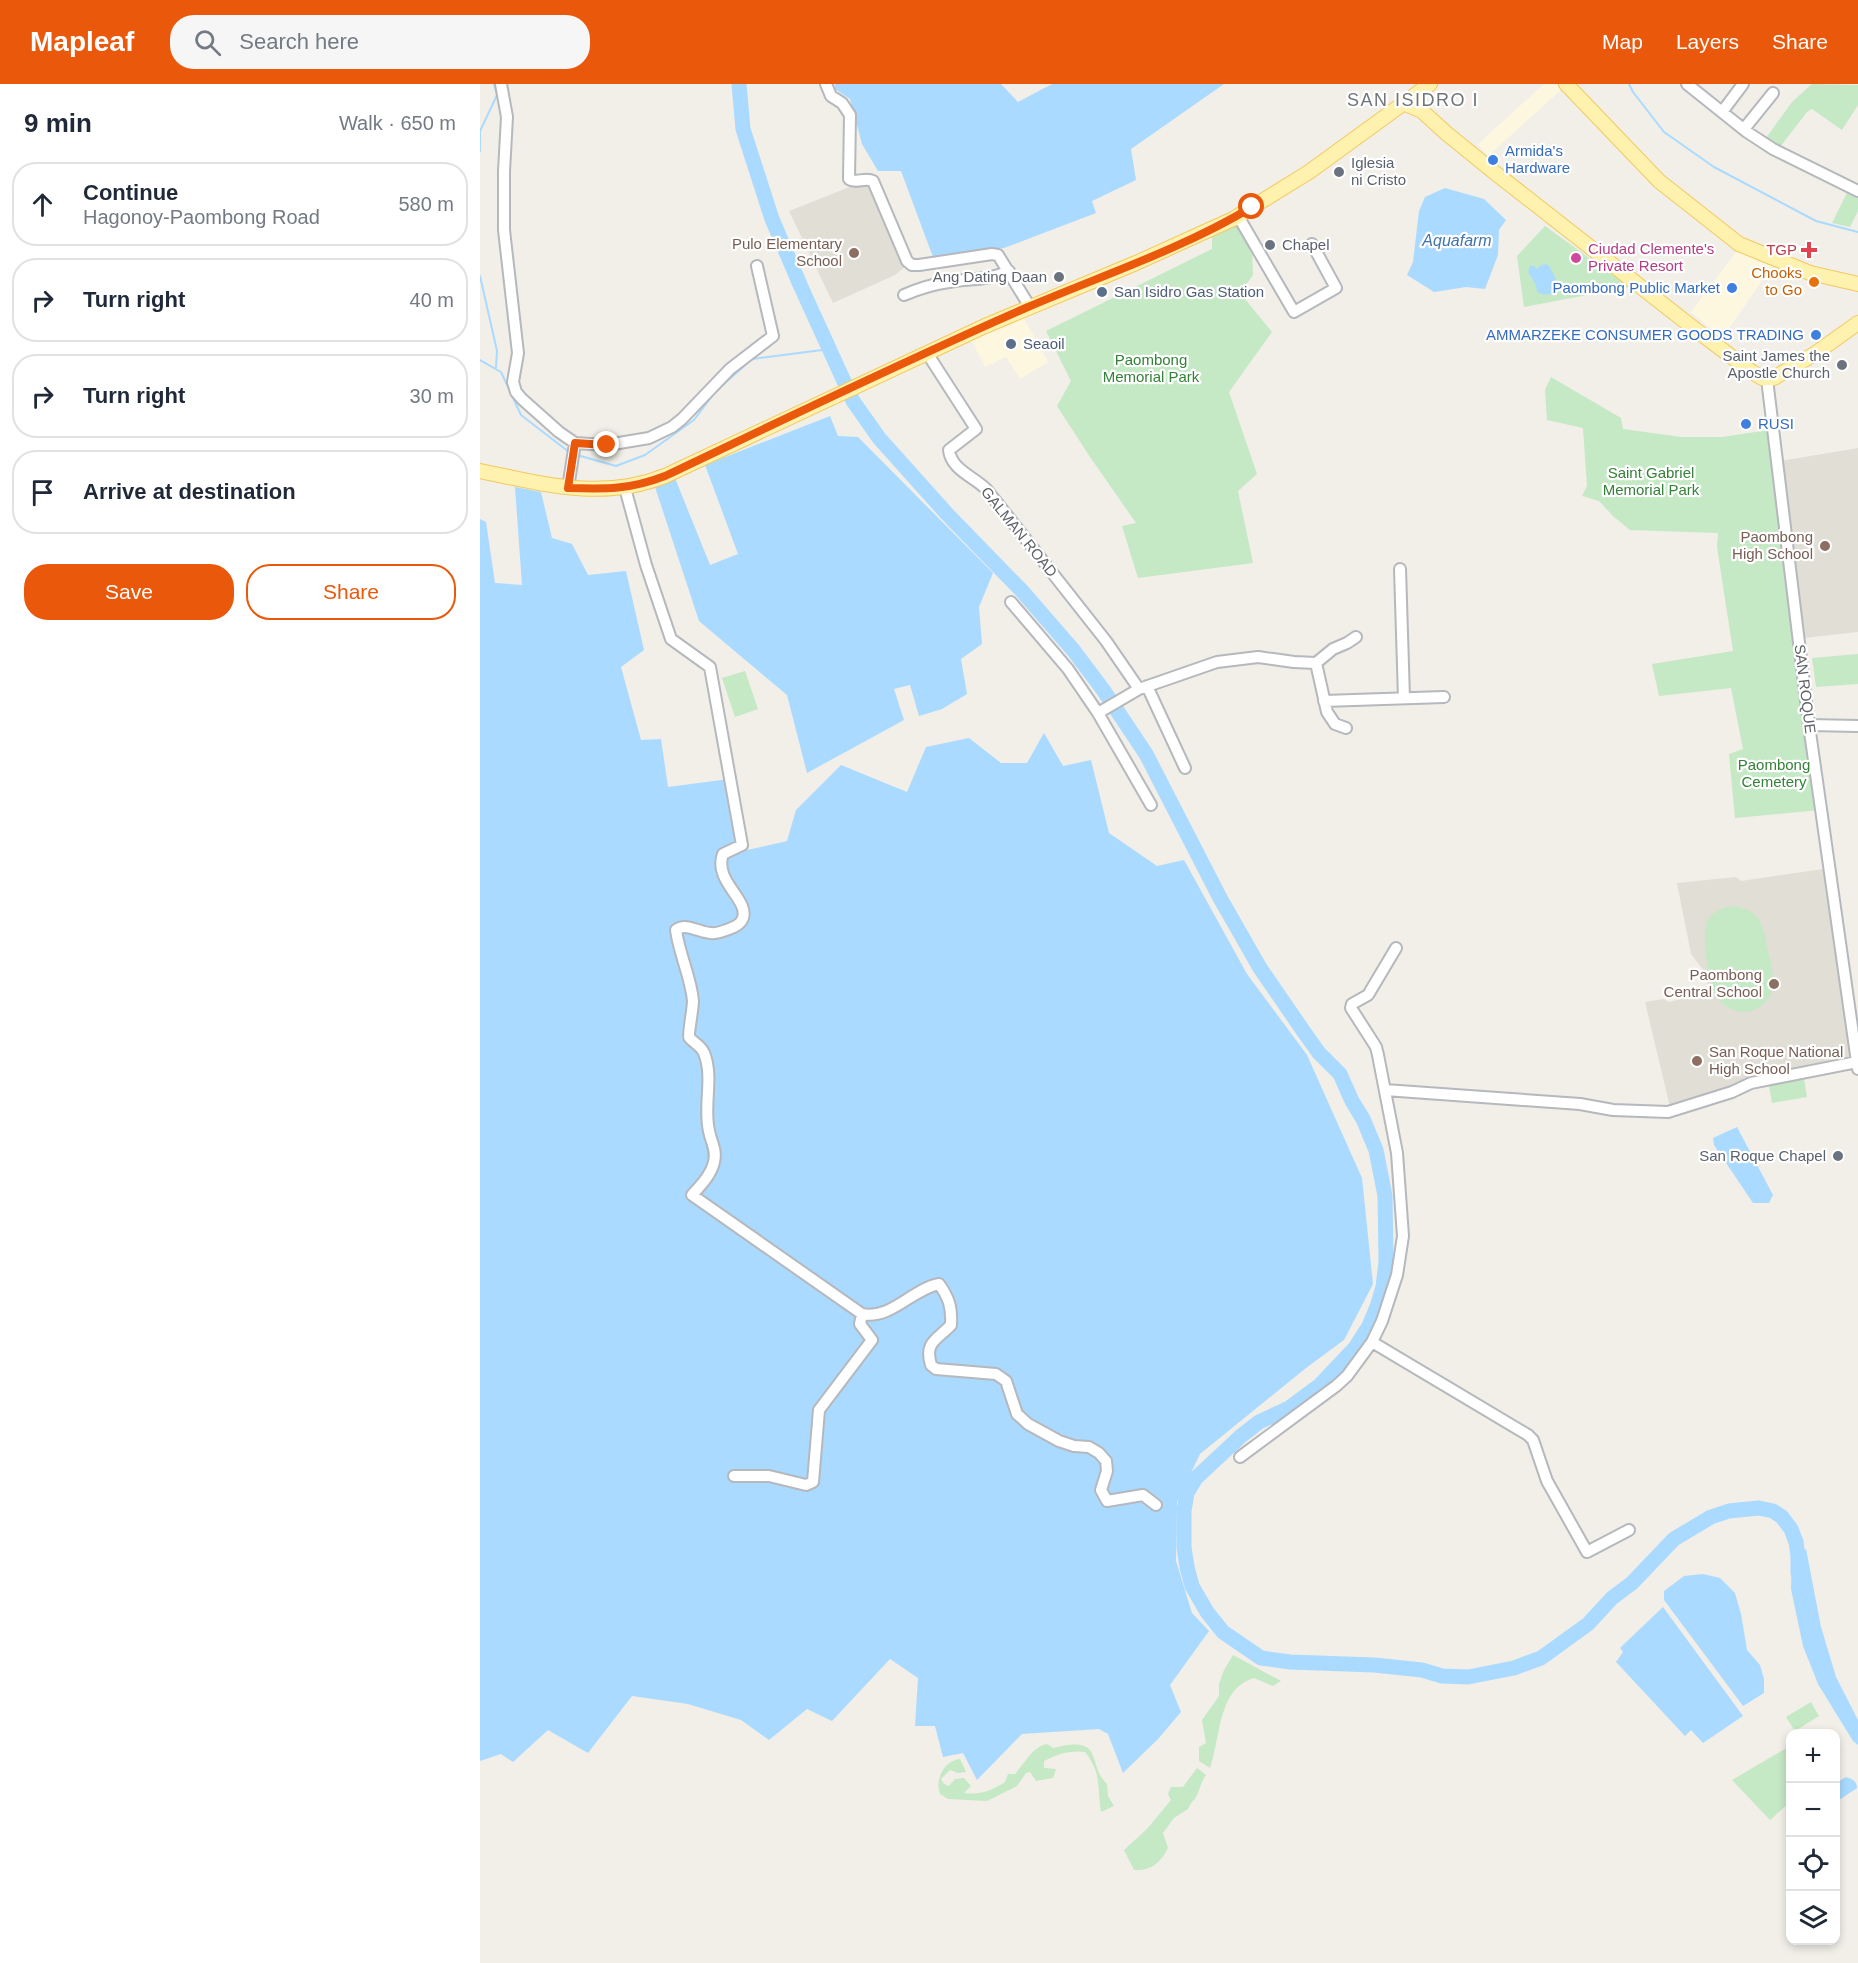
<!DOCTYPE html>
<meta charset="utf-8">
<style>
:root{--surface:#fff;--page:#f6f6f7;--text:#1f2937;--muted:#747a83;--line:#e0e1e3;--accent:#ea580c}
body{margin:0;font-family:Arial,sans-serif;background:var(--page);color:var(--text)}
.controls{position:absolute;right:18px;bottom:18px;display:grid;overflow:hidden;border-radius:12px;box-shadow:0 3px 9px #0003}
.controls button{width:54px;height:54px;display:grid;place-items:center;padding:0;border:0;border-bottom:2px solid var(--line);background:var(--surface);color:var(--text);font:30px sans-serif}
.stop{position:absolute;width:18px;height:18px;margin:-14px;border:4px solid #ea580c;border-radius:50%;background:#fff}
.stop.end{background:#ea580c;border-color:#fff;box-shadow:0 2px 6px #0008}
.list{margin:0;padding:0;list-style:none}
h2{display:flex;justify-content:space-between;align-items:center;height:78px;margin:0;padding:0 24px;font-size:26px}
h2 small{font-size:20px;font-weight:400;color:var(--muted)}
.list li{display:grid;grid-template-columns:39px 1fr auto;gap:18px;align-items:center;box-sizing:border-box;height:84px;margin:0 12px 12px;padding:0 12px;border:2px solid var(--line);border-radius:24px}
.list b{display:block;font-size:22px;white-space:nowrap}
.list p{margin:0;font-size:20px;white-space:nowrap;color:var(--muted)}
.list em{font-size:20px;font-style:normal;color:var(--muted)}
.actions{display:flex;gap:12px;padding:18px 24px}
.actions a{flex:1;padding:14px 0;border:2px solid var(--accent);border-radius:24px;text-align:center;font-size:21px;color:var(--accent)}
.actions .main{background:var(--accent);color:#fff}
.icon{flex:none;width:33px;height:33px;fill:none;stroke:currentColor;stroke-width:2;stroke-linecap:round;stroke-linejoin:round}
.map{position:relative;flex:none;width:1378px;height:1879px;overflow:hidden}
header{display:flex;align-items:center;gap:36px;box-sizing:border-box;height:84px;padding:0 30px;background:var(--accent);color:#fff}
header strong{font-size:28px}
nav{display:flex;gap:33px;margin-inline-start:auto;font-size:21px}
.search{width:420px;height:54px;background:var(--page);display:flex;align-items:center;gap:15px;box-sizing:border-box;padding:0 21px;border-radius:24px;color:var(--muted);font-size:22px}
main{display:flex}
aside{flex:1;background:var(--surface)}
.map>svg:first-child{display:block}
.commercial{fill:#fef7e0}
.education{fill:#e1ded6}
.green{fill:#c5e8c5}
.water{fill:#aadaff}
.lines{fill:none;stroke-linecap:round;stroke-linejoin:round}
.stream{stroke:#aadaff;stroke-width:2}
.river{stroke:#aadaff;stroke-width:15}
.minor-casing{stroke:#b5b8bc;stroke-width:14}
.major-casing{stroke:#f2c960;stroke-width:16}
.minor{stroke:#fff;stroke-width:10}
.major{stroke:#fff2af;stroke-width:14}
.route{stroke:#ea580c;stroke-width:8}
.shop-dot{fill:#3f7fe0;stroke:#fff;stroke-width:2}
.worship-dot{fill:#6b7280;stroke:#fff;stroke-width:2}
.health-dot{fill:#e0444e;stroke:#fff;stroke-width:2}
.education-dot{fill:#8d6e63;stroke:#fff;stroke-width:2}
.hotel-dot{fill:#d1479c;stroke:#fff;stroke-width:2}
.food-dot{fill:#e8710a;stroke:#fff;stroke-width:2}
.service-dot{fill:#5c6f8a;stroke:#fff;stroke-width:2}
.labels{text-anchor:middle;stroke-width:4.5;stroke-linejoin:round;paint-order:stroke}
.shop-label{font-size:15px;fill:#366cbe;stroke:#fff;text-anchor:start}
.worship-label{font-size:15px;fill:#5b616d;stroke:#fff;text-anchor:end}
.education-label{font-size:15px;fill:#785e54;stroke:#fff;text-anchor:end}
.hotel-label{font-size:15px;fill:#b23c85;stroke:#fff;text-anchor:start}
.health-label{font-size:15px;fill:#be3a42;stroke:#fff;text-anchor:end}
.food-label{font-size:15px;fill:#c56008;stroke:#fff;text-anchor:end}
.service-label{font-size:15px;fill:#4e5e75;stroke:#fff;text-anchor:start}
.park-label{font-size:15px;fill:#348238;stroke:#fff}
.street-label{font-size:15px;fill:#5f6368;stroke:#fff}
.water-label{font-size:16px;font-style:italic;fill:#4174aa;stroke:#fff}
.quarter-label{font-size:18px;letter-spacing:1.5px;fill:#70757a;stroke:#fff}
</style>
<header>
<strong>Mapleaf</strong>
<div class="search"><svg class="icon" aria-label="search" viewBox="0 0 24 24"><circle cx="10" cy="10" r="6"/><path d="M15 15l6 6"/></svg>Search here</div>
<nav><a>Map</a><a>Layers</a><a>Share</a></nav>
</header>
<main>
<aside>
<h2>9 min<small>Walk · 650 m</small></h2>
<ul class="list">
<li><svg class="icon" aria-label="ahead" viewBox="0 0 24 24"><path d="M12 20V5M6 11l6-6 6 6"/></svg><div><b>Continue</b><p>Hagonoy-Paombong Road</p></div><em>580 m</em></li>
<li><svg class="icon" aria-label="right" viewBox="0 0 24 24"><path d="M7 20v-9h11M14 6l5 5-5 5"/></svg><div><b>Turn right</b></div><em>40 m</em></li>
<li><svg class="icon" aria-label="right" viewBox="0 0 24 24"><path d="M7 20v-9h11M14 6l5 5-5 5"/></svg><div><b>Turn right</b></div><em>30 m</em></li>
<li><svg class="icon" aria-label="arrive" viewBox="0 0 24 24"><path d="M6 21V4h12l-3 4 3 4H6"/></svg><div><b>Arrive at destination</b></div></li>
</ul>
<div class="actions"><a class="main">Save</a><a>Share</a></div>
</aside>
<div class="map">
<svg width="1378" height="1879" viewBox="0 0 1378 1879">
<rect width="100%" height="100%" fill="#f1efe8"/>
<path class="commercial" d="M1064 0H1077L1082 5 1008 72 998 60Z
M1259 164 1293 181 1242 254 1211 228Z
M542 231 568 278 540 295 526 273 505 283 491 255Z"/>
<path class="education" d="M382 98H389L426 182 415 191 353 219 309 127Z
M1378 364V548L1324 554 1300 377Z
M1343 785 1372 977 1273 996 1265 994 1253 1005 1190 1023 1165 918 1183 915 1189 918 1205 914 1215 915 1231 912 1224 887 1211 870 1197 799 1256 793 1261 797Z"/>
<path class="green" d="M1332 0 1378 1V21L1362 46 1332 25 1327 28 1300 63 1286 54 1312 18Z
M1367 109 1378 114V127L1370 143 1352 139Z
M759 140 772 164 773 191 760 209 792 248 749 308 777 390 758 407 773 479 658 494 642 442 656 439 608 370 577 322 591 297 566 247 732 165V153Z
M1065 142 1149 203 1044 223 1037 172Z
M1071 293 1141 334 1143 345 1201 353H1242L1289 346 1294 403 1339 726 1255 734 1249 670 1263 665 1251 604 1179 612 1172 580 1253 567 1237 463 1238 449 1150 446 1133 432 1119 417 1102 412 1107 402 1103 344 1067 336 1065 306Z
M1378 570V600L1336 603 1332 574Z
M265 587 278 625 255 633 242 594Z
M1253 822C1282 827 1283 841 1288 867 1290 876 1293 885 1293 894 1295 905 1290 915 1281 922 1266 934 1243 926 1235 910 1228 896 1220 846 1229 834 1235 826 1244 824 1253 822Z
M1324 995 1327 1013 1292 1019 1289 1001Z
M753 1571 801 1597 793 1602 774 1594C737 1605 741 1654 730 1684L719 1677V1663L726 1659 722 1636 739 1612V1600L744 1586Z
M1331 1618 1339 1632 1315 1647 1306 1633Z
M567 1660 573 1664C626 1650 606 1680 627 1700L628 1712 634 1722 621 1728C617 1703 622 1689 605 1668 589 1666 578 1670 564 1677V1684L576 1685 573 1694 556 1697 550 1688 546 1689 537 1702 507 1717 468 1715 460 1710C455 1696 463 1677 480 1675L486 1688 478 1689 470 1686 461 1695 464 1700 469 1702 475 1695 484 1694 491 1702 484 1709C502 1711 510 1707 525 1698L528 1690H535C545 1679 552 1663 567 1660Z
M1310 1662V1718L1290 1736 1252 1696Z
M717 1684 726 1691C721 1698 720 1704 717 1711 714 1717 710 1719 708 1725L694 1734 683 1749 688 1764C680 1779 672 1787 654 1786L644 1766 667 1745 691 1716 688 1710 691 1703H703Z"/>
<path class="water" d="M355 0H521L538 18 572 0H744L651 65 656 96 612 117 616 129 524 164 453 173 421 87H398L382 60 370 15 355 5Z
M965 104 1004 115 1026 136 1019 146 1018 171 1005 205 986 203 954 208 927 191 933 178 939 127 945 113Z
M1066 180 1069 182 1079 201C1073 211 1067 213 1057 208L1056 201 1048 188 1050 182H1054L1057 185 1061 181Z
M350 332 358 352 378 353 513 489 499 523 502 560 481 575 487 610 462 625 439 632 430 601 414 605 424 636 327 689 307 611 219 537 175 403 195 394 230 481 258 470 225 381Z
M35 403 61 408 72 454 92 460 108 491 146 487 164 566 141 583 161 656 181 655 188 703 249 695 263 767 307 757 316 726 361 681 427 708 446 663 489 654 521 679H547L564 649 583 682 611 676 629 749 677 782 704 776 767 890 827 971 882 1094 893 1200 864 1256 826 1284 720 1370 697 1418 696 1477 712 1529 729 1547 690 1601 701 1628 678 1655 643 1689 628 1650 619 1645 542 1650 497 1696 483 1669 463 1673 455 1642H435L438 1594 410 1575 352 1637 327 1625 289 1656 261 1636 208 1620 152 1612 108 1669 68 1646 33 1678 21 1670 0 1677V435L6 438 15 499 42 501Z
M1257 1043 1293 1111 1289 1119H1273L1234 1061 1233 1054Z
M1326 1465 1341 1543 1356 1593 1378 1636V1661L1373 1657 1338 1600 1323 1562 1311 1505 1312 1472Z
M1223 1490 1240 1494 1255 1509 1261 1530 1267 1566 1280 1581 1284 1595V1609L1263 1622 1184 1516V1507L1204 1492Z
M1183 1523 1263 1632 1223 1659 1211 1646 1205 1652 1136 1578 1143 1568 1140 1564Z
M1366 1693C1372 1695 1377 1697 1377 1704L1356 1718V1699Z"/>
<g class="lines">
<path class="stream" d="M1149 0 1153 8 1184 48 1234 83 1336 137 1378 148
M0 67V47L17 11 14 0
M0 192 17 267 16 283
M0 276 21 288 41 331 89 368
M97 371 136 382 165 371 214 336 235 308 272 275 350 265
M696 1424 704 1427"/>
<path class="river" d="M259 0 263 45 292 135 321 203 373 317 399 354 468 431 542 507 594 567 624 607 666 670 740 814 780 884 824 948 839 969 860 990 872 1017 883 1035 896 1066 905 1112 906 1178 903 1203 897 1223 889 1242 875 1264 840 1301 809 1324 779 1338 761 1352 716 1394 707 1409 704 1427V1463L707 1483 712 1502 727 1528 743 1548 781 1574 810 1578 894 1581 942 1586 962 1592 988 1593 1034 1584 1061 1574 1108 1540 1132 1514 1152 1499 1194 1455 1231 1433 1249 1427 1279 1424 1293 1427 1302 1433 1311 1445 1316 1458 1318 1472V1489"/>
<g class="minor-casing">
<path id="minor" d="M21 0 27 33 24 87V146L38 269 33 298 36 308 42 315 79 348 95 359 127 361 169 354 192 343 202 335 250 285 293 252 277 182
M346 0 351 12 362 19 370 31 369 95C376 100 385 93 393 97L427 177 432 181H439L512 170 518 171 550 223
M1207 0 1267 48 1293 65 1378 107
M1242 28 1263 0
M1264 45 1293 9
M758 132 814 228 856 204 832 160
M424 211C438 205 453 200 469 198 491 194 508 197 529 187
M447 269 496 345 469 366C471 386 495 393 507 406L626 557 659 605
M1287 295 1329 641 1378 985
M88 404 95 359
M145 404 166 481 191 555 230 583 262 761 243 770C233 797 269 815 263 834 261 840 255 843 249 845 243 847 238 850 231 849 220 849 206 838 196 846 199 870 211 893 213 917 213 924 208 951 209 953 213 959 221 961 224 969 234 993 223 1022 229 1047 231 1058 237 1066 234 1078 231 1091 221 1101 212 1111L382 1230C411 1236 432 1205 459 1200 469 1214 472 1223 471 1241 457 1256 444 1258 451 1281L456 1285 516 1290 526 1297 537 1330 548 1340 579 1357 594 1362 609 1363 619 1369 626 1377 627 1387 621 1406 627 1417 663 1411 676 1421
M920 485 924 614
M531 518 588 585 618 629 671 721
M836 579 853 565 867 559 876 553
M667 602 705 684
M844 617 964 613
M618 629 659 605 737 578 778 573 814 578 836 579 847 628 855 640 866 644
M1329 641 1378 642
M905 1006 1100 1020 1133 1026 1188 1028 1252 1008 1271 999 1377 978
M892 1258 1048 1351 1053 1356 1067 1397 1107 1468 1149 1446
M760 1373 856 1302 867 1292 892 1258 902 1237 917 1191 923 1152 917 1069 898 971 896 963 871 924 872 920 888 911 916 864
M254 1392H289L326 1401 333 1398 339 1326 392 1256 380 1240 382 1230"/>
</g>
<g class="major-casing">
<path id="major" d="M1086 0 1179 97 1259 160 1330 189 1378 200
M923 19 942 27 966 49 1014 88 1216 246 1272 288 1282 294H1294L1336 269 1378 239
M0 387C64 400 122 417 185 392L505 242 656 179 753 135 829 88 950 0"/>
</g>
<use href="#minor" class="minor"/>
<use href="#major" class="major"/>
</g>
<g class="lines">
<path class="route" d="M127 361 95 359 88 404C125 405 149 406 185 392 305 335 426 276 548 223 623 191 702 165 772 123"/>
</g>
<g class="shop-dot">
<circle cx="1013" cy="76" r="6"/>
<circle cx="1252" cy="204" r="6"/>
<circle cx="1336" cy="251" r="6"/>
<circle cx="1266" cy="340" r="6"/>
</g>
<g class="worship-dot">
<circle cx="859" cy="88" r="6"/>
<circle cx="790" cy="161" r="6"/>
<circle cx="579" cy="193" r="6"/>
<circle cx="1362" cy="281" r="6"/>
<circle cx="1358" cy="1072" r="6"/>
</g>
<path class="health-dot" d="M1326 157h6v6h6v6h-6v6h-6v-6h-6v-6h6z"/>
<g class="education-dot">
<circle cx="374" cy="169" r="6"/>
<circle cx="1345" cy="462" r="6"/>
<circle cx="1294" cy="900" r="6"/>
<circle cx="1217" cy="977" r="6"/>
</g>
<circle class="hotel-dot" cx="1096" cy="174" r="6"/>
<circle class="food-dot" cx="1334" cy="198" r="6"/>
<g class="service-dot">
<circle cx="622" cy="208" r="6"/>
<circle cx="531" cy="260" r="6"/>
</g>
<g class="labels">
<g class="shop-label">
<text x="1025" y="72">Armida's<tspan x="1025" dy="17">Hardware</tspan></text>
<text x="1240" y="209" text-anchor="end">Paombong Public Market</text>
<text x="1324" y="256" text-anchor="end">AMMARZEKE CONSUMER GOODS TRADING</text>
<text x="1278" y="345">RUSI</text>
</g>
<g class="worship-label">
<text x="871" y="84" text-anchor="start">Iglesia<tspan x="871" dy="17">ni Cristo</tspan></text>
<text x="802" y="166" text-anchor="start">Chapel</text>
<text x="567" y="198">Ang Dating Daan</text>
<text x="1350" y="277">Saint James the<tspan x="1350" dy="17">Apostle Church</tspan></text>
<text x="1346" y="1077">San Roque Chapel</text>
</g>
<g class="education-label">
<text x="362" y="165">Pulo Elementary<tspan x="362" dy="17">School</tspan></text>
<text x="1333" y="458">Paombong<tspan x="1333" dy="17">High School</tspan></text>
<text x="1282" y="896">Paombong<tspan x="1282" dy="17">Central School</tspan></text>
<text x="1229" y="973" text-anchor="start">San Roque National<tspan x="1229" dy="17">High School</tspan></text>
</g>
<g class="hotel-label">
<text x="1108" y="170">Ciudad Clemente's<tspan x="1108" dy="17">Private Resort</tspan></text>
</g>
<g class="health-label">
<text x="1317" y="171">TGP</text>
</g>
<g class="food-label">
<text x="1322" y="194">Chooks<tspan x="1322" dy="17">to Go</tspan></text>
</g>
<g class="service-label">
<text x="634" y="213">San Isidro Gas Station</text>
<text x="543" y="265">Seaoil</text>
</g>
<g class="park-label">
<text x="671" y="281">Paombong<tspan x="671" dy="17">Memorial Park</tspan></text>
<text x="1171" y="394">Saint Gabriel<tspan x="1171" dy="17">Memorial Park</tspan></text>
<text x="1294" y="686">Paombong<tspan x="1294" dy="17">Cemetery</tspan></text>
</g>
<g class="street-label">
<text transform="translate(539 448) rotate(51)" y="5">GALMAN ROAD</text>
<text transform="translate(1325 605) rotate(83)" y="5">SAN ROQUE</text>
</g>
<g class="water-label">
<text x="977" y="162">Aquafarm</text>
</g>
<g class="quarter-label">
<text x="933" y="22">SAN ISIDRO I</text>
</g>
</g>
</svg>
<div class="controls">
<button>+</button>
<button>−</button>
<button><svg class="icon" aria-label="locate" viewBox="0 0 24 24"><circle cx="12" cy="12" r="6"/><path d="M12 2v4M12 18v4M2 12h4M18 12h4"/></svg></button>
<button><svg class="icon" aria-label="layers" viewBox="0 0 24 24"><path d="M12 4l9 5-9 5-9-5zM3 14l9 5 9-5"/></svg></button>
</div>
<div class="stop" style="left:772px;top:123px"></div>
<div class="stop end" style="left:127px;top:361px"></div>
</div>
</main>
